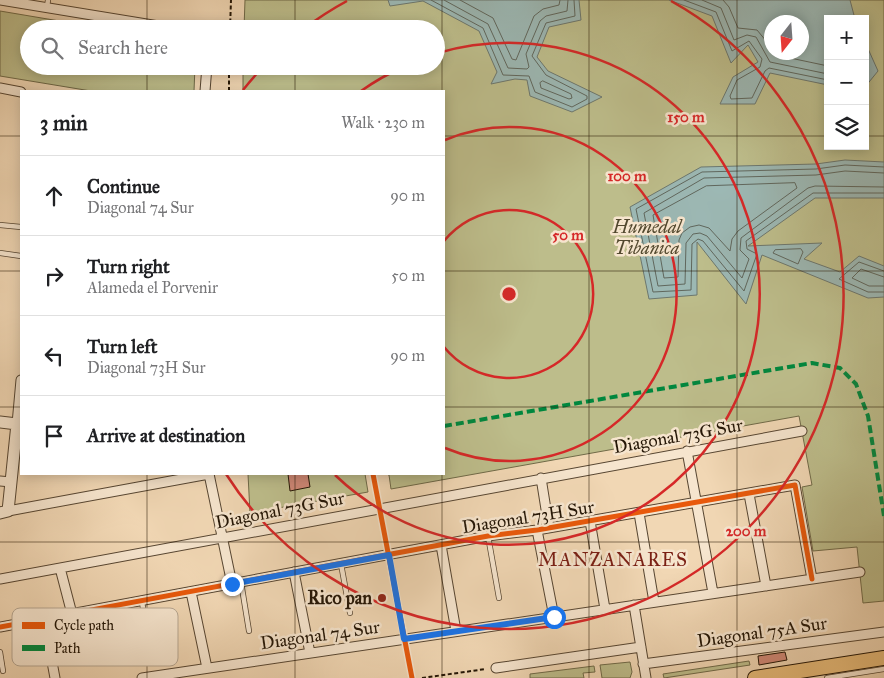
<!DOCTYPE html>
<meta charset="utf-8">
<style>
:root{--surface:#fff;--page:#f6f6f6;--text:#202124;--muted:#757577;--line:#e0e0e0}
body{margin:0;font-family:"IM FELL Great Primer",serif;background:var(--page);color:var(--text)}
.controls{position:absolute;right:15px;top:15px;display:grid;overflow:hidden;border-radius:0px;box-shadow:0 2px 12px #0003}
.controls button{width:45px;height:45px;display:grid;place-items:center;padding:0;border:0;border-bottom:1px solid var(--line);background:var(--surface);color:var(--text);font:25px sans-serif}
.compass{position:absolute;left:764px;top:15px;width:45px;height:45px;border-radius:50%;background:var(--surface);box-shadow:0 2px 12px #0003;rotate:197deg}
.stop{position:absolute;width:15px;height:15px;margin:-11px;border:4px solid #1a73e8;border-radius:50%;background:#fff}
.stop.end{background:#1a73e8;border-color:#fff;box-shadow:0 1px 5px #0008}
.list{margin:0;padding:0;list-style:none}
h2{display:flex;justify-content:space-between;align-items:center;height:65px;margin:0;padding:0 20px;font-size:21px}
h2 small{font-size:16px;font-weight:400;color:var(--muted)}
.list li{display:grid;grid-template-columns:32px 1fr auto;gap:15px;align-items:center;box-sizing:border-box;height:80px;padding:0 20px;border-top:1px solid var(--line)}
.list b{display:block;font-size:19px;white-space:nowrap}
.list p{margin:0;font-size:16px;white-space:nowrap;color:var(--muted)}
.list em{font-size:16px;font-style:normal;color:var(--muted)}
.icon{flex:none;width:28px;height:28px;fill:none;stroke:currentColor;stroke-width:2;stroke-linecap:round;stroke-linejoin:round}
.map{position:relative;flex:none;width:884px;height:678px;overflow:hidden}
.search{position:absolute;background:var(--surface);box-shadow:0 2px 12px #0003;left:20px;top:20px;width:425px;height:55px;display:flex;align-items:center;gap:12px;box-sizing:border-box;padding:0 18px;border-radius:28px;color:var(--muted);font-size:19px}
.panel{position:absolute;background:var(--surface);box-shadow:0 2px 12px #0003;left:20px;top:90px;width:425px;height:385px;border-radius:0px}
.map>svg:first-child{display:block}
.green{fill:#bdbd8b;stroke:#706a48;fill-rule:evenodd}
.water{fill:#9cb8b4;stroke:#6c776e;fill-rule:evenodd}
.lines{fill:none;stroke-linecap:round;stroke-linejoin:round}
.shore{stroke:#60675d;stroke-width:1}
.building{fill:#d18978;stroke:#241606}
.service-casing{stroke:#574632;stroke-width:6}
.minor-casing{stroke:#574632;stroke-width:11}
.tertiary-casing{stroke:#574632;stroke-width:13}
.primary-casing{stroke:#241606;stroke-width:16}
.path{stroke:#241606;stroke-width:2;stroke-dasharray:4 2.5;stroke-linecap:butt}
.service{stroke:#f6e5ce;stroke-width:4.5}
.minor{stroke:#f6e5ce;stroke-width:9}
.tertiary{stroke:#f6e5ce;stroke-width:11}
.primary{stroke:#e8bc7a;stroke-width:14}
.quiet{stroke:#00873e;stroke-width:4;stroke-dasharray:8 4;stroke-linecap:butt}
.cycleway-casing{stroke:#f6e5ce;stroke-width:8}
.cycleway{stroke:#e8590c;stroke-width:5}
.route{stroke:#1a73e8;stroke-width:6}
.grid{fill:none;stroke:#241606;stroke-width:1;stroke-opacity:0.55}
.ring{fill:none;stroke:#d62828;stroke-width:2.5}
.poi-dot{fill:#8f2418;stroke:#f6e5ce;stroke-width:2}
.labels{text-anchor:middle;stroke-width:5;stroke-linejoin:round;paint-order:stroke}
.park-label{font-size:18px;font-style:italic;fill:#52482e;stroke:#f6e5ce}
.street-label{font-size:18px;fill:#241606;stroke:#f6e5ce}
.poi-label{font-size:18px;font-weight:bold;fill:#241606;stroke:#f6e5ce;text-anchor:end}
.neighbourhood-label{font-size:19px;letter-spacing:1px;fill:#7a1f14;stroke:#f6e5ce}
.key{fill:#f6e5ce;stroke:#b7a792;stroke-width:1}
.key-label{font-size:14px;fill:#241606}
.centre{fill:#d62828;stroke:#f6e5ce;stroke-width:2.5}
.ring-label{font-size:15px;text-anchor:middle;font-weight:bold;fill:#d62828;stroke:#f6e5ce;stroke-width:5;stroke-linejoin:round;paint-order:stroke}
</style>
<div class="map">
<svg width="884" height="678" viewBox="0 0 884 678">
<rect width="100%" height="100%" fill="#f1d7b4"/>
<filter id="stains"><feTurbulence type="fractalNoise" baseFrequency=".004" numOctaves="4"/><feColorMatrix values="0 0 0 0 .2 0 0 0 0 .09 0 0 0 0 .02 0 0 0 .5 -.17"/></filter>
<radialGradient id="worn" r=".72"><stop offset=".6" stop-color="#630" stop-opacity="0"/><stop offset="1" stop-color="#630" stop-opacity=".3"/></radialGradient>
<path class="green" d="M245 0H884V601L863 603 857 547 813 551 802 487 812 485 799 416 391 489 389 475 386 474H444V91H243V66H436V29H244ZM828 19H865V146H828ZM772 22H802V52H772Z
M0 11 107 29H29V66H195L194 91H91L0 76Z
M248 474H365L368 492 250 513Z
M749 661 750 665 664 678 663 674Z
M630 662 632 672 630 678H602L600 665Z
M594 666 595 672 583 673 584 678H530V674Z"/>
<path class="water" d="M388 0H579L581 20 549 27 537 57 548 71 602 97 572 112 530 96 527 80 515 79 491 84 497 72 479 31 423 1 390 6Z
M669 0H850L855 19H828V85L770 73 755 104H720L733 77 758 62 748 45 731 63 712 16ZM802 22V52H772V22Z
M865 42 878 71 865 87Z
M845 160 884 162V198H815L748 246 822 243 804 259 840 272 859 256 884 266V297L868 298 762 255 746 304 697 242V295L649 299 630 207 701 167 816 164Z"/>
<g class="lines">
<path class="shore" d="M431 0 483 28 503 75 529 76 535 92 572 107 587 99V96L546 75 532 56 546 23 575 16 574 0
M444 0 488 24 508 68 527 69 529 67 526 54 540 21 546 16 567 11 568 0
M460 0 493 18 512 59 516 60 534 16 543 9 559 5 560 0
M684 0 716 12 732 51 749 41 762 59 760 67 737 80 730 96 731 99 752 98 765 71 769 68 828 80
M702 0 721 8 734 40 747 35 756 37 770 62 828 74
M723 0 729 7 738 28 757 30 772 48
M774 52 776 55 828 66
M543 81 571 94 572 98 569 99 541 88 540 83Z
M884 167 845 165 816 169 702 172 636 209 653 292 691 290 692 244 698 239 703 241 744 291 757 254 747 249 746 241 813 193H884
M884 173 845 171 816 175 704 178 644 213 658 286 685 284 686 243 693 234 700 233 707 236 742 278 749 259 740 250 741 238 808 188 815 186 884 187
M795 183 797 188 738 231 732 239 730 251 709 228 699 225 690 227 682 233 679 240 678 277 664 278 653 215 706 186Z
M801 249 803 252 798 264 773 253 775 250Z
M884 271 859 262 839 279 868 292H884
M884 277 861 269 852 278 869 286H884"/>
</g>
<path class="building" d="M288 474H308L310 487 290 491Z
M785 652 787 660 759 665 758 656Z"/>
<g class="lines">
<g class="service-casing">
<path id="service" d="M47 7 48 0
M0 225 21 227
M0 253 21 256
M488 536 499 598
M341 564 350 613
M241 582 249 631
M142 601 148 647
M93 610 100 657
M0 652 3 671
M827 678 884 669"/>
</g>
<g class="minor-casing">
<path id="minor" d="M0 0 177 29
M0 88 21 92
M205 91 207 66
M17 424 21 380
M687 451 713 593
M541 478 549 528
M0 481 11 482
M749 494 766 586
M8 511 209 474 232 584
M639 513 654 602
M590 521 605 609
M537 530 554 617
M441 545 456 631
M60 568 72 614
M294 572 310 653
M0 579 802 431
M191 592 207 668
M634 605 646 678
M44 619 55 678
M0 627 488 536 537 530 795 485 812 579
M643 664 884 632
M496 668 641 647
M142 678 860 572"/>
</g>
<g class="tertiary-casing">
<path id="tertiary" d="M0 422 17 424 8 511 0 513"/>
</g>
<g class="primary-casing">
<path id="primary" d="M755 678 884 658"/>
</g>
<path class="path" d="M230 29 231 0
M229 91V66
M422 678 486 669"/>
<use href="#service" class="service"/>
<use href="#minor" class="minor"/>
<use href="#tertiary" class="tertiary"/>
<use href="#primary" class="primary"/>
<path class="quiet" d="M444 426 812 363 840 368 856 384 868 416 884 516"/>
<g class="cycleway-casing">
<path id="cycleway" d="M373 474 412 678
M0 627 488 536 537 530 795 485 812 579"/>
</g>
<use href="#cycleway" class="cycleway"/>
</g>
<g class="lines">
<path class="route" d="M232 584 389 555 404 639 554 617"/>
</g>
<path class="grid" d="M147 0V29M295 0V29M442 0V91M589 0V678M737 0V678M147 66V91M295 66V91M0 136H21M444 136H828M865 136H884M0 271H21M444 271H884M0 407H21M444 407H884M147 474V678M295 474V678M442 474V678M0 542H884"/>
<g class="ring">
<path d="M444 241A84 84 0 1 1 444 347"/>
<path d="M445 140A167 167 0 1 1 445 448"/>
<path d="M361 91A251 251 0 0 1 403 67M438 53A251 251 0 1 1 335 475"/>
<path d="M243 90A335 335 0 0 1 262 68M305 28A335 335 0 0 1 347 1M671 1A335 335 0 1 1 226 474"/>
</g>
<circle class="poi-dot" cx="382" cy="598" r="5"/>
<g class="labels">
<g class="park-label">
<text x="647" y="233">Humedal<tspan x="647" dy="21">Tibanica</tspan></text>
</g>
<g class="street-label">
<text transform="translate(678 436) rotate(-10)" y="6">Diagonal 73G Sur</text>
<text transform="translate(280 510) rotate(-11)" y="6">Diagonal 73G Sur</text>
<text transform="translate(528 517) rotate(-9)" y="6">Diagonal 73H Sur</text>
<text transform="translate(762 632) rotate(-8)" y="6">Diagonal 75A Sur</text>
<text transform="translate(320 635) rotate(-8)" y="6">Diagonal 74 Sur</text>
</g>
<g class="poi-label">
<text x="372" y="604">Rico pan</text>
</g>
<g class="neighbourhood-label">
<text x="613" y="566">MANZANARES</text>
</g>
</g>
<rect x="12" y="608" width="166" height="58" rx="8" class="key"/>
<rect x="22" y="622" width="23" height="7" fill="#e8590c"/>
<rect x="22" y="645" width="23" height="6" fill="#00873e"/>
<g class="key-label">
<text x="54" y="630">Cycle path</text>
<text x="54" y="653">Path</text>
</g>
<circle cx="509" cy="294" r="8" class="centre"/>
<g class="ring-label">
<text x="686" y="122">150 m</text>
<text x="627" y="181">100 m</text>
<text x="568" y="240">50 m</text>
<text x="746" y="536">200 m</text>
</g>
<rect width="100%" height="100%" filter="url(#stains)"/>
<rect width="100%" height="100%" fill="url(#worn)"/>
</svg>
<div class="controls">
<button>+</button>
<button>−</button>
<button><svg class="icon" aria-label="layers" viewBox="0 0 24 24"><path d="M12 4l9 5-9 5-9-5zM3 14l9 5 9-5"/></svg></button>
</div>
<svg class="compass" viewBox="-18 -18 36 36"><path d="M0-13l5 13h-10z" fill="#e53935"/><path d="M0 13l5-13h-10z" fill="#757577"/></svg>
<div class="stop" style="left:554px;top:617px"></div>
<div class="stop end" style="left:232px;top:584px"></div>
<div class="search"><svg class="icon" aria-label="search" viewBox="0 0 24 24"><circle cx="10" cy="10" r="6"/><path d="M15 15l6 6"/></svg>Search here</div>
<section class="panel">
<h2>3 min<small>Walk · 230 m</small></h2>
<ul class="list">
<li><svg class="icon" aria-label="ahead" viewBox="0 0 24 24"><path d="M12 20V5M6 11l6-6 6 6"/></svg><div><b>Continue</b><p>Diagonal 74 Sur</p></div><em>90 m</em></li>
<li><svg class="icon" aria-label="right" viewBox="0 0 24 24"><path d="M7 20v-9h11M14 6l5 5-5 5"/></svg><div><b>Turn right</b><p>Alameda el Porvenir</p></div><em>50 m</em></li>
<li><svg class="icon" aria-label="left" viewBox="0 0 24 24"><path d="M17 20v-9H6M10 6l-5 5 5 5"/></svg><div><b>Turn left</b><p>Diagonal 73H Sur</p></div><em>90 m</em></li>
<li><svg class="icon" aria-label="arrive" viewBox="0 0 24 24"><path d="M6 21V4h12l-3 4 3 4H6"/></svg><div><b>Arrive at destination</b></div></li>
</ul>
</section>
</div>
